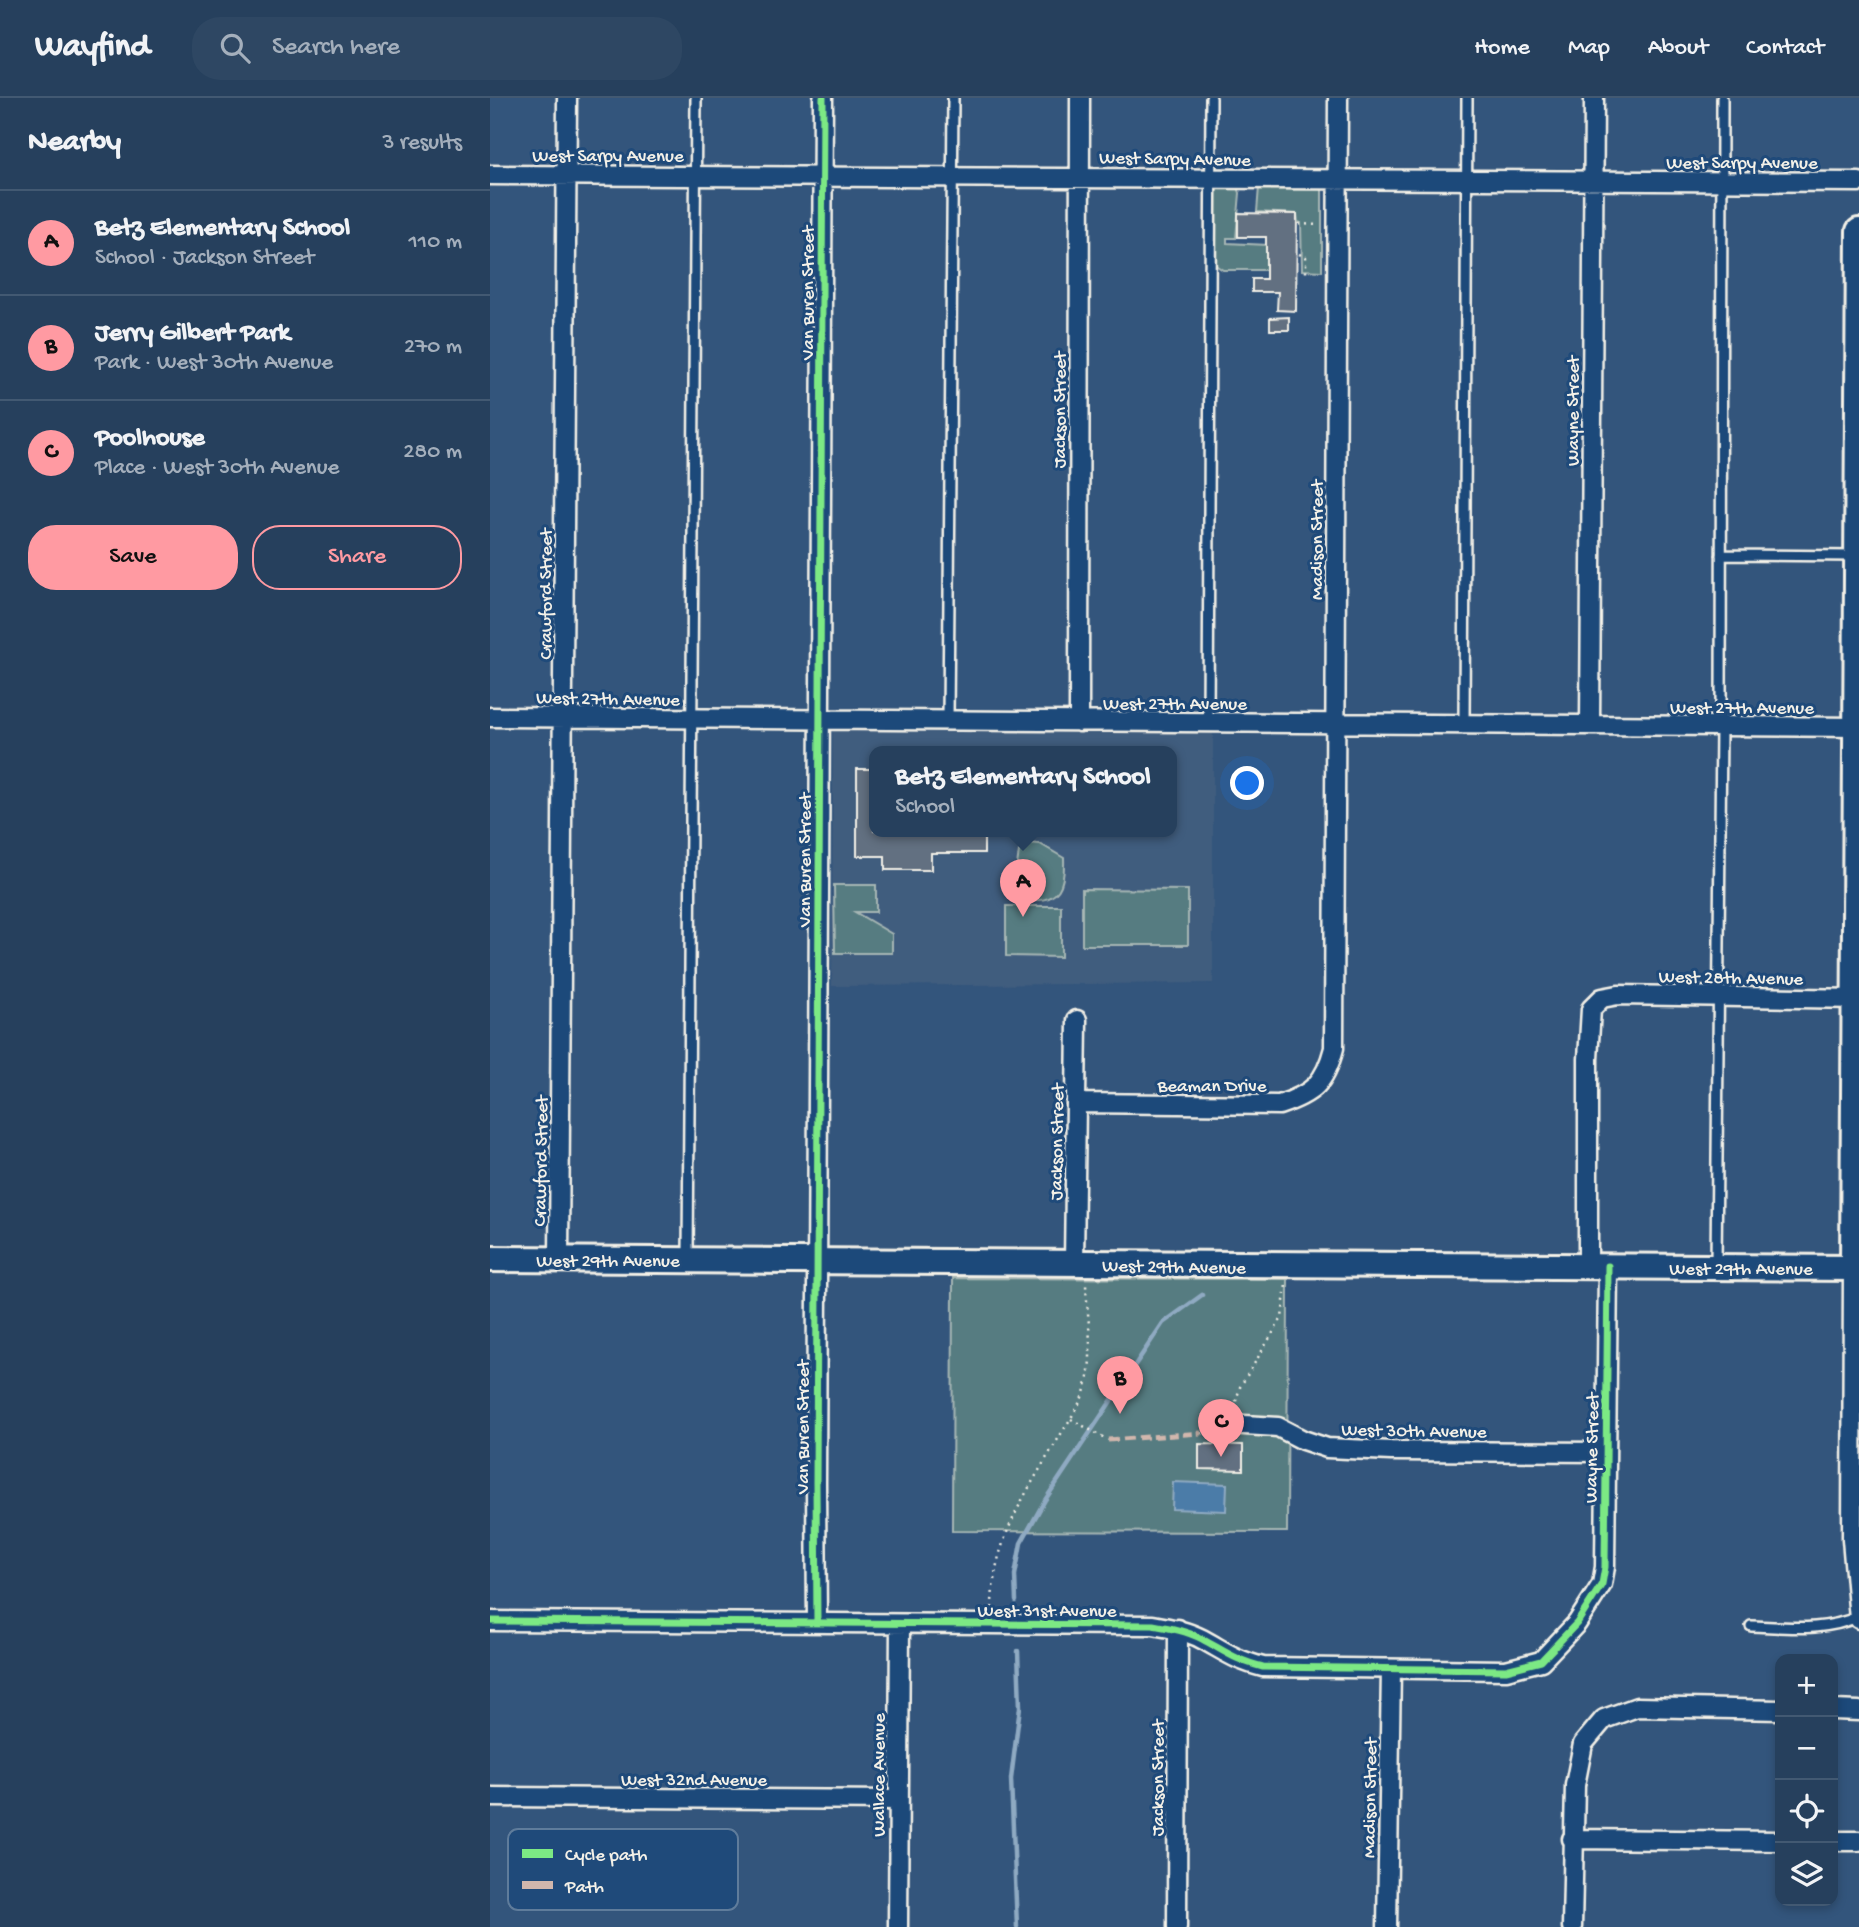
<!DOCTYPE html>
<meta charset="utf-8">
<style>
:root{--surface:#26405d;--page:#2e4763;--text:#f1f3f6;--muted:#a4afbc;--line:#425972;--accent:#ff9aa2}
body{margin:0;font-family:"Gochi Hand",sans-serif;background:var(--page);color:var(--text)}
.controls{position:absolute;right:21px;bottom:21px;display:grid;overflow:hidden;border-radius:14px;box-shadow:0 4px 10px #0003}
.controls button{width:63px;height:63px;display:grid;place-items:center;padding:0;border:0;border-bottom:2px solid var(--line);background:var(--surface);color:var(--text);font:35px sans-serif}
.you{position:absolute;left:758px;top:686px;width:24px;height:24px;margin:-18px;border:5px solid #fff;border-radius:50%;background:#1a73e8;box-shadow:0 0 0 10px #1a73e833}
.badge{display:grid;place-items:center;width:46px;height:46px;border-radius:50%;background:var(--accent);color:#111;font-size:23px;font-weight:700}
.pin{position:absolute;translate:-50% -58px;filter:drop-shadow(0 2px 4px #0008)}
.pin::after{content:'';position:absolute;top:37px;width:24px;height:21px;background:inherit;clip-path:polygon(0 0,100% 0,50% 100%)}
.popup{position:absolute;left:379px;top:648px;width:308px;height:91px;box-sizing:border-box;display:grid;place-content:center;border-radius:14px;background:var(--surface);filter:drop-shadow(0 2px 5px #0005);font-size:23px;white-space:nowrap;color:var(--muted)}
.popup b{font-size:26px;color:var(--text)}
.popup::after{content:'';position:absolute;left:50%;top:100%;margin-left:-14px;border:14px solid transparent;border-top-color:var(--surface)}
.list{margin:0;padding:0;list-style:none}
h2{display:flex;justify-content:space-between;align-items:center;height:91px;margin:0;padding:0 28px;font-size:30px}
h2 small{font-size:23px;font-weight:400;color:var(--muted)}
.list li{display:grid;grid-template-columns:46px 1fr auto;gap:21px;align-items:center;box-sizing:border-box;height:105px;padding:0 28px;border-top:2px solid var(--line)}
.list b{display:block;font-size:26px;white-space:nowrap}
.list p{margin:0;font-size:23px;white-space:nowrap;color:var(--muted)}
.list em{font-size:23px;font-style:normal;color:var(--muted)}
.actions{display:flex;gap:14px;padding:21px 28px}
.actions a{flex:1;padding:16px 0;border:2px solid var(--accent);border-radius:28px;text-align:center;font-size:24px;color:var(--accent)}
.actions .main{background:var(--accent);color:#111}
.icon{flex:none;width:38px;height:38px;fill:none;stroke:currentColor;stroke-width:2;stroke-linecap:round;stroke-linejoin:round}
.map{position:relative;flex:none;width:1369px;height:1829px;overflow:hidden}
header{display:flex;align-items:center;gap:42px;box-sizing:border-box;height:98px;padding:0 35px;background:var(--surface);border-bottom:2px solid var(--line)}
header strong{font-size:33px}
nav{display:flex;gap:38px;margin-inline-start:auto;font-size:24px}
.search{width:490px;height:63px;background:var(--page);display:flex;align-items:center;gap:18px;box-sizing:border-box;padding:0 24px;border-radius:28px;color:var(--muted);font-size:26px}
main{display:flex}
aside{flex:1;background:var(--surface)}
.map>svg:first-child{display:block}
.built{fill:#415d7e;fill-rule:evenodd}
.green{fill:#577c81;stroke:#a6b6b4;stroke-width:2}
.water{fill:#4b7ba8;stroke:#8faac2;stroke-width:2}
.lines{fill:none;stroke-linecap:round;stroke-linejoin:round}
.stream{stroke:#8faac2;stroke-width:4.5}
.building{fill:#626f81;stroke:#f4f1e8;stroke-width:2}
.lane-casing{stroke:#f4f1e8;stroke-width:14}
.street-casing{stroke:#f4f1e8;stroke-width:23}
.secondary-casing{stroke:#f4f1e8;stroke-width:30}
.path{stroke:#f4f1e8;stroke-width:2.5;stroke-dasharray:2 5;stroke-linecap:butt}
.lane{stroke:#1f4a7a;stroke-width:9}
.street{stroke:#1f4a7a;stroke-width:18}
.secondary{stroke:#1f4a7a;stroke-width:24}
.quiet{stroke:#d1b7ad;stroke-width:5;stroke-dasharray:10 5;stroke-linecap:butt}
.cycleway-casing{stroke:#1f4a7a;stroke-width:11}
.cycleway{stroke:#7ce984;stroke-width:7}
.labels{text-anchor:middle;stroke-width:6;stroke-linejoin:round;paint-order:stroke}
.street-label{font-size:19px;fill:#f4f1e8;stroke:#1f4a7a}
.key{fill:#1f4a7a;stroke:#5f7c9b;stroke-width:2}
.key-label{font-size:19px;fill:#f4f1e8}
</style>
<header>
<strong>Wayfind</strong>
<div class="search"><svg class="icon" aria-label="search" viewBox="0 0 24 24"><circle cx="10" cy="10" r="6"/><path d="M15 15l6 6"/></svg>Search here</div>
<nav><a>Home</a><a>Map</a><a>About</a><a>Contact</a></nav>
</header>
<main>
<aside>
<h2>Nearby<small>3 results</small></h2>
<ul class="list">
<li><span class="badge">A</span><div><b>Betz Elementary School</b><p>School · Jackson Street</p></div><em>110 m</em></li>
<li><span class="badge">B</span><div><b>Jerry Gilbert Park</b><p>Park · West 30th Avenue</p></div><em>270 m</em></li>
<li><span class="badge">C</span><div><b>Poolhouse</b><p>Place · West 30th Avenue</p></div><em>280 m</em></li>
</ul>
<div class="actions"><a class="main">Save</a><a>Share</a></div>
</aside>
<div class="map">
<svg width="1369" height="1829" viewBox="0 0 1369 1829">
<rect width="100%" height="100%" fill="#33557c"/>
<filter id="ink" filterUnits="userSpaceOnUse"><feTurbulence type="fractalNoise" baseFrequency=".0143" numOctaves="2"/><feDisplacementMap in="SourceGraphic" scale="14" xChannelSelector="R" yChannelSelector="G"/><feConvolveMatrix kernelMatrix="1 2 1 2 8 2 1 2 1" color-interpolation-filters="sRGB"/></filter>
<g filter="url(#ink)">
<path class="built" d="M343 621 723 625V885L342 888ZM384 653H682V733H384Z"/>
<path class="green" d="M748 89 750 95 746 140H737V145L778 147 781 172H733L724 166V90Z
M769 89H832V173L812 172 811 125 808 124 807 116 767 114Z
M536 745 550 746 574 760C575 787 570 805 539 802L524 789 529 753Z
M344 787H386V814H365L402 836V855H345Z
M592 791 698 792V847H592Z
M516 808H571V859L516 858Z
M463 1180 798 1181 797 1434 462 1433Z"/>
<path class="water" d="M683 1384 737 1386 736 1413 682 1411Z"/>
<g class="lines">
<path class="stream" d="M526 1503 525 1477 531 1445 555 1402 673 1225 712 1197
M527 1829 521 1681 530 1609 528 1553"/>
</g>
<path class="building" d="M748 115 807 116 806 213 787 212 788 194H762V181H776V139H748Z
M799 219V232H780V220Z
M367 671H384V733H483V740H494V755H441V772H395V758H367Z
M709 1346 753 1347V1372L709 1371Z"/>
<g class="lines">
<g class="lane-casing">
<path id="lane" d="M1231 457 1365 458
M458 622 463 0
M718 625 721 0
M974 626 977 0
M198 1160 206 0
M1226 1167 1231 629 1232 0
M1261 1528C1297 1529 1336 1534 1369 1518"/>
</g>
<g class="street-casing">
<path id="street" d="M0 77 1369 84
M0 619 1369 629
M589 624 590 0
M1100 627 1104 0
M586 1005 789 1007C823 996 835 985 844 950L848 0
M69 1161 77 0
M584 1166 587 922
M1098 1168V961L1101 911 1112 900 1128 897 1369 901
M1363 1170 1362 1441 1369 1521
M737 1326 788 1329 813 1342 837 1350 901 1353 1115 1354
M0 1523 663 1527C680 1530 697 1533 712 1541 736 1554 745 1562 773 1569L1016 1572 1051 1563 1087 1525 1112 1486 1115 1469 1118 1168
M327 1524 326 1385 333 0
M1343 1612 1369 1613
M0 1699 407 1702
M1082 1741 1290 1743
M1343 1743H1369
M408 1829 410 1526
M687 1829 688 1531
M897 1829 901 1571
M1082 1829 1085 1687 1093 1646 1114 1621 1147 1609 1290 1612"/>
</g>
<g class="secondary-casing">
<path id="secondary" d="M0 1161 1369 1170
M1363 1170 1369 133"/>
</g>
<path class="path" d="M809 126 830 127
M809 156 816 159V179
M744 1310 750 1289 792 1220 796 1186
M581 1321 618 1342
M711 1335 725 1336
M502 1510C502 1444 535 1396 568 1341 578 1324 593 1304 597 1284 604 1255 597 1216 596 1186"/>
<use href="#lane" class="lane"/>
<use href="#street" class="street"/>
<use href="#secondary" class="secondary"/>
<path class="quiet" d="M618 1342 711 1335"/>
<g class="cycleway-casing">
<path id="cycleway" d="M0 1523 663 1527C680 1530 697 1533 712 1541 736 1554 745 1562 773 1569L1016 1572 1051 1563 1087 1525 1112 1486 1115 1469 1118 1168
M327 1524 326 1385 333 0"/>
</g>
<use href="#cycleway" class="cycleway"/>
</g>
</g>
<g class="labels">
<g class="street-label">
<text x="118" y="63">West Sarpy Avenue</text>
<text transform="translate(685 59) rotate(1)" y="7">West Sarpy Avenue</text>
<text x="1252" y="70">West Sarpy Avenue</text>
<text transform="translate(316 195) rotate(-90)" y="7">Van Buren Street</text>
<text transform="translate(568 312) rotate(-90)" y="7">Jackson Street</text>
<text transform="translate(1081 313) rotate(-90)" y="7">Wayne Street</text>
<text transform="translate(825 442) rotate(-90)" y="7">Madison Street</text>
<text transform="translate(54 496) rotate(-90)" y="7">Crawford Street</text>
<text transform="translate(118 599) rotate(1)" y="7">West 27th Avenue</text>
<text x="685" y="611">West 27th Avenue</text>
<text x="1252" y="615">West 27th Avenue</text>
<text transform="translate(313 762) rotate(-90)" y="7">Van Buren Street</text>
<text transform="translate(1241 878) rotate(1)" y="7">West 28th Avenue</text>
<text x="722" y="993">Beaman Drive</text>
<text transform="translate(565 1044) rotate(-89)" y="7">Jackson Street</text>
<text transform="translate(49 1063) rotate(-89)" y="7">Crawford Street</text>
<text x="118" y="1168">West 29th Avenue</text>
<text transform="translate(684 1167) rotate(1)" y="7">West 29th Avenue</text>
<text x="1251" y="1176">West 29th Avenue</text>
<text transform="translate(311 1329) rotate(-90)" y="7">Van Buren Street</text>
<text transform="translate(924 1331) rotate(1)" y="7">West 30th Avenue</text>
<text transform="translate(1100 1350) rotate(-89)" y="7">Wayne Street</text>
<text x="557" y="1518">West 31st Avenue</text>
<text transform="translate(387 1677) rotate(-90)" y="7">Wallace Avenue</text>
<text x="204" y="1687">West 32nd Avenue</text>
<text transform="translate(666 1680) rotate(-90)" y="7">Jackson Street</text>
<text transform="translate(878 1700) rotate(-89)" y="7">Madison Street</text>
</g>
</g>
<rect x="18" y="1731" width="230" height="81" rx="10" class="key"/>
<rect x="32" y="1751" width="31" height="9" fill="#7ce984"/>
<rect x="32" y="1783" width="31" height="8" fill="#d1b7ad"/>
<g class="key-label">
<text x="75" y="1762">Cycle path</text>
<text x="75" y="1794">Path</text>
</g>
</svg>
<div class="controls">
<button>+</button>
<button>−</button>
<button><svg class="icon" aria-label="locate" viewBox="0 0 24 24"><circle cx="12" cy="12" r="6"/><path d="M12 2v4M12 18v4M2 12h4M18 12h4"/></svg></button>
<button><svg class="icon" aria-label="layers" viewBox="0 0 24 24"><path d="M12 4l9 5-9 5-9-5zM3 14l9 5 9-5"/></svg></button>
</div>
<div class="you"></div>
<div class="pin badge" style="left:533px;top:819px">A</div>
<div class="popup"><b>Betz Elementary School</b>School</div>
<div class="pin badge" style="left:630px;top:1316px">B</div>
<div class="pin badge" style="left:731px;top:1359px">C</div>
</div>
</main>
